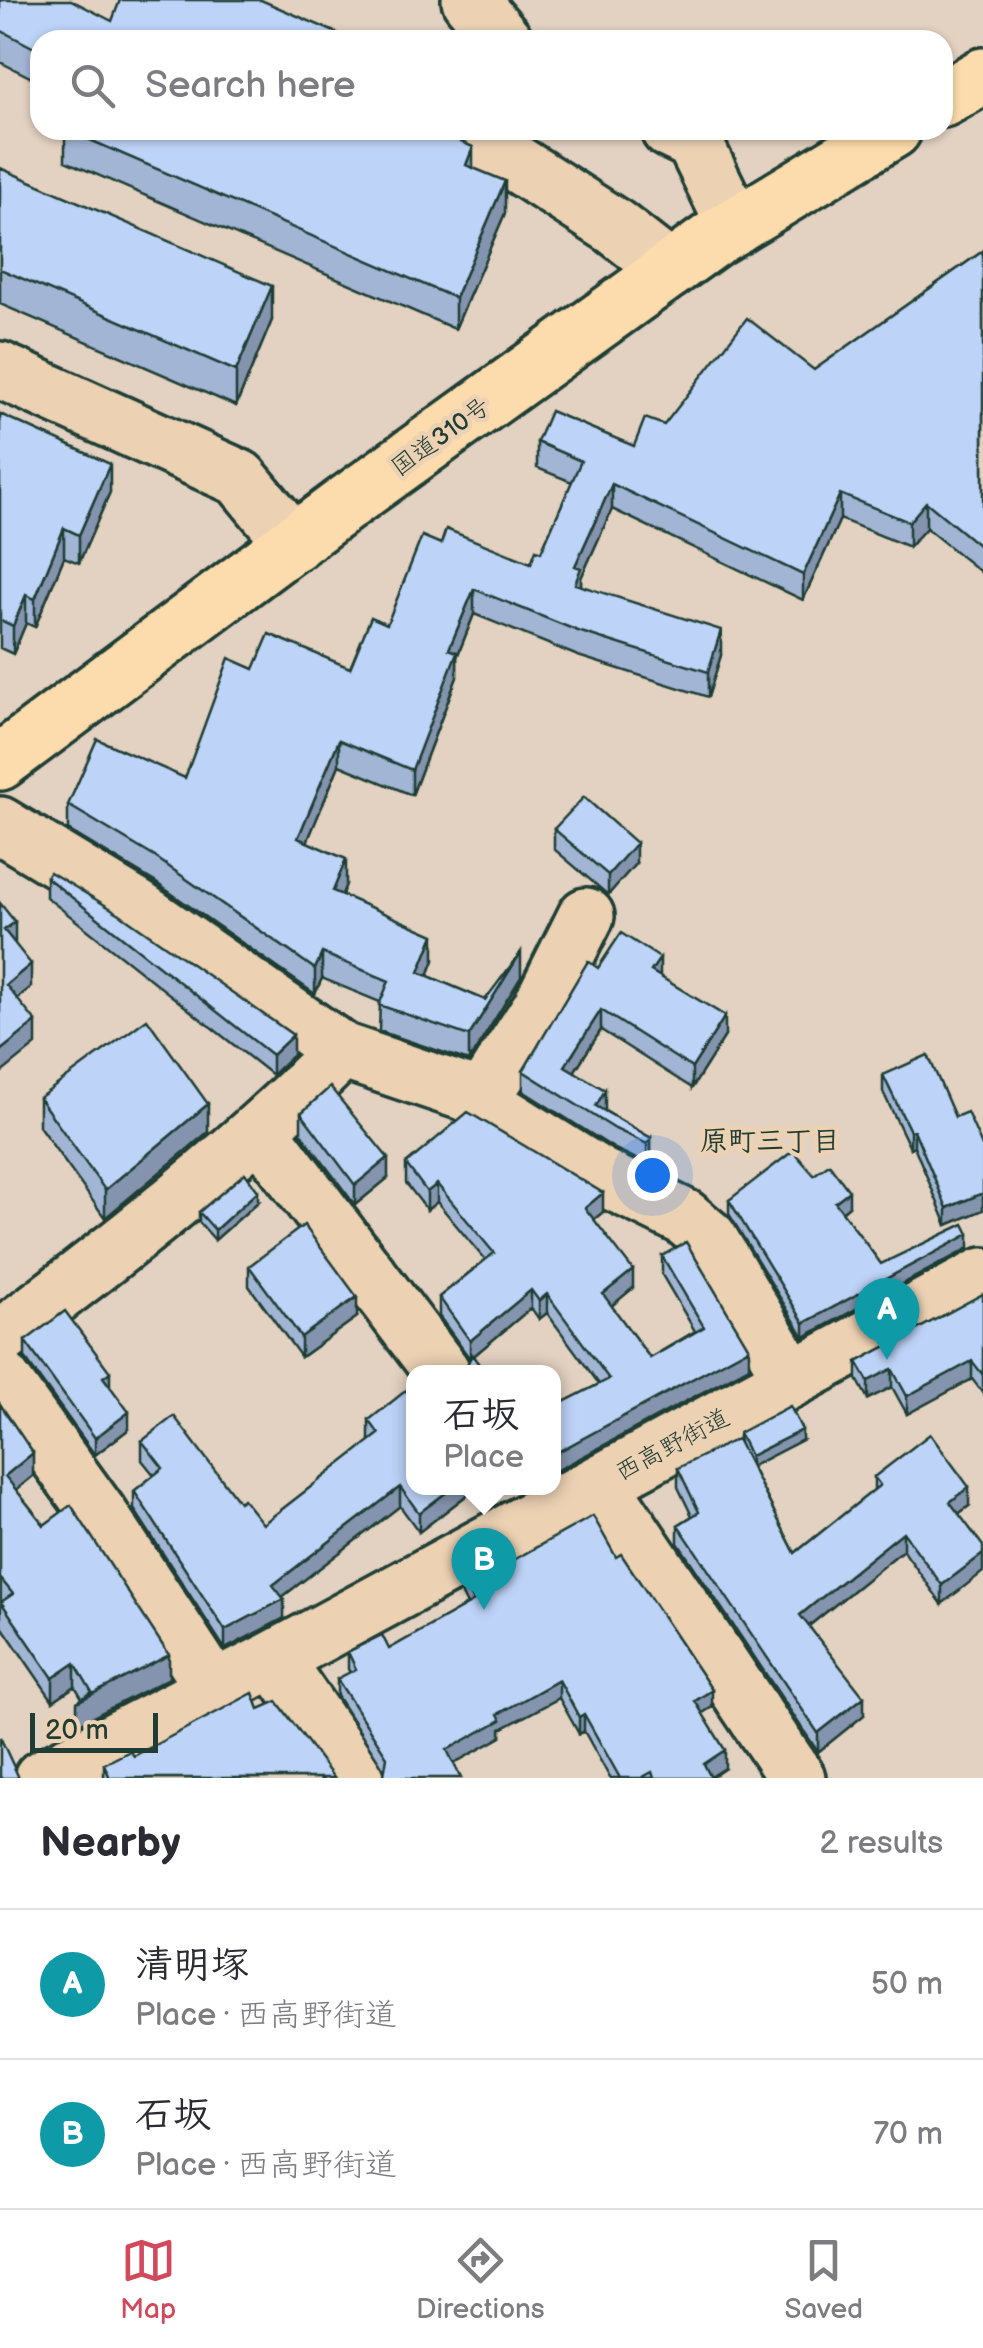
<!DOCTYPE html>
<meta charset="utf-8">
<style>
:root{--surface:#fff;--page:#f7f7f7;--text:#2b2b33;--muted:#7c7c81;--line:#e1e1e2;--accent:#d1495b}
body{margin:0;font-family:"Balsamiq Sans","Klee One",sans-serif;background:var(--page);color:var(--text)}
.scale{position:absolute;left:30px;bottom:25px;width:128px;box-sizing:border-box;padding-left:10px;border:5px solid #1f3d34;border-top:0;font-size:28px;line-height:35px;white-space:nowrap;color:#1f3d34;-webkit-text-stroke:8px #ecd1b3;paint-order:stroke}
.you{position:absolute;left:652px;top:1175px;width:35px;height:35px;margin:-25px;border:8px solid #fff;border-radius:50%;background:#1a73e8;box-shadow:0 0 0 15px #1a73e833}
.badge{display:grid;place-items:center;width:65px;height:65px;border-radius:50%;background:var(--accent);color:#fff;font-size:32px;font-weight:700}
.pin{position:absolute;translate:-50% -82px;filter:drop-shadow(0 2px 5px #0008)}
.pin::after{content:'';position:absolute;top:52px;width:35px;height:30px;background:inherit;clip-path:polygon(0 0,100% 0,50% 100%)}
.popup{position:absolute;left:406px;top:1365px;width:155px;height:130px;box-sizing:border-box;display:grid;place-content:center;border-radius:20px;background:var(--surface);filter:drop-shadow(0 2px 8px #0005);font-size:32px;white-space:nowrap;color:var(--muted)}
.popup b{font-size:38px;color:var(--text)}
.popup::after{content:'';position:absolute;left:50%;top:100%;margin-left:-20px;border:20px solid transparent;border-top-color:var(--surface)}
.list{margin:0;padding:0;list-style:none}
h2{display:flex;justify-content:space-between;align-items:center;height:130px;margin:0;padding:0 40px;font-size:42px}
h2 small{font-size:32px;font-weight:400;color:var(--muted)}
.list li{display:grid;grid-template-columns:65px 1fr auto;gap:30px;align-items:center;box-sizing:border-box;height:150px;padding:0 40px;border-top:2px solid var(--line)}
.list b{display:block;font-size:38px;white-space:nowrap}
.list p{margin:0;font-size:32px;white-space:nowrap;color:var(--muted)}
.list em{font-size:32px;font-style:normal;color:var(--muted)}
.icon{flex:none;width:55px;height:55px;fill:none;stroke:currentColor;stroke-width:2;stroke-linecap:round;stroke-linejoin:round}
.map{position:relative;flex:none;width:983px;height:1778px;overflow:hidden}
.search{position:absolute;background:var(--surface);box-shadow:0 2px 8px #0004;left:30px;right:30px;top:30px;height:110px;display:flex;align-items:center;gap:25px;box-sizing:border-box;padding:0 35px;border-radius:30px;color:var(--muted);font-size:38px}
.sheet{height:430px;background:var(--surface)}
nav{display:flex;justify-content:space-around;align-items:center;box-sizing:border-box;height:140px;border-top:2px solid var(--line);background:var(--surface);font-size:28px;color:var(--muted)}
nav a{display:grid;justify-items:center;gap:5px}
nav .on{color:var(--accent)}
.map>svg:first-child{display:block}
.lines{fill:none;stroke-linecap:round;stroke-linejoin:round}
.minor-casing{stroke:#1f3d34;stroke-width:62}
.highway-casing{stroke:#1f3d34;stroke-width:62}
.minor{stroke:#ecd1b3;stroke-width:55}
.highway{stroke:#fcdcac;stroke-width:55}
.wall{fill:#a3b5d5;stroke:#1f3d34;stroke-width:2.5}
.shaded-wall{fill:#8594ae;stroke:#1f3d34;stroke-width:2.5}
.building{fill:#bed3f8;stroke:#1f3d34;stroke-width:2.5}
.labels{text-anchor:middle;stroke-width:9;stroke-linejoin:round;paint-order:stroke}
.street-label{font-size:25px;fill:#1f3d34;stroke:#ecd1b3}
.neighbourhood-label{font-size:28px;font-weight:bold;fill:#1f3d34;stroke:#ecd1b3}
</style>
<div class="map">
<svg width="983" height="1778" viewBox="0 0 983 1778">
<rect width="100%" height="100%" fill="#e3d1c1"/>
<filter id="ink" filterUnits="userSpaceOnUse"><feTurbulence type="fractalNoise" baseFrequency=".01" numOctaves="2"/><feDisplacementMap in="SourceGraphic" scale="20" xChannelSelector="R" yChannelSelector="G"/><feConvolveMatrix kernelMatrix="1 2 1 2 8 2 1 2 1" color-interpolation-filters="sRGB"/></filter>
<g filter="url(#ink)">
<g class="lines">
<g class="minor-casing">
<path id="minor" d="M470 0 504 40
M464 130 615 227 670 270
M669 130 694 142 735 226
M0 370 240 478 294 543
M0 825 137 908 342 1051 469 1094 600 1176 684 1217 709 1238 792 1379
M480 1101 540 1008 586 916
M261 1132 442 1372
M0 1338C120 1248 236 1157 342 1051
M0 1377 102 1518 215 1690
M600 1483 797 1778
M274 1659 356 1778
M42 1778 274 1659 983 1276"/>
</g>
<g class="highway-casing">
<path id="highway" d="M943 99 983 76
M0 762 345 504 713 239 893 130"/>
</g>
<use href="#minor" class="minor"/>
<use href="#highway" class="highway"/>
</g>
<path class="wall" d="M0 0 112 21 261 0 40 40V82L0 62Z
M65 130 473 168 505 213 455 329 65 161Z
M0 168 272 320 236 406 0 304Z
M983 251V574L926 528 909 547 840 519 803 600 612 509 581 578V586L721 655 708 697 578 656 474 614 457 657V677L412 795 339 765 307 842 346 884 342 895 434 960 428 976 485 1000 521 977 469 1061 379 1031 380 1002 322 978 315 994 155 882 68 830V805L185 778 254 669 350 668 387 624 441 544 531 563 541 552 572 482 537 468V442L634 446 664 425 814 370Z
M0 414 110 492 79 563 64 557 35 627 26 623 13 654 0 648Z
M554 829 636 863 608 895 554 849Z
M46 877 293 1055 272 1075 46 897Z
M598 968 660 976 725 1036 692 1088 601 1030 574 1072 605 1111 651 1138V1158L647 1164 615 1149 523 1091V1071Z
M883 1075 955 1117 983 1148V1210L947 1225 914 1146 910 1148 883 1092Z
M39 1098 208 1132 105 1218 39 1126Z
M301 1113 388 1178 355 1205 301 1133Z
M406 1164 603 1212 594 1219 633 1288 611 1306 650 1358 695 1331 662 1275V1256L749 1367 554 1472V1407L599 1384 547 1313 539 1319 531 1308 470 1359 439 1316V1297L485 1260 437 1202 427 1210 406 1183Z
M814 1175 849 1206 842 1212 881 1264 969 1248 804 1337 729 1214V1200Z
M258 1202 215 1240 199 1222V1212Z
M249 1266 357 1317 301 1357 249 1286Z
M983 1294V1393L972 1379 907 1414 892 1387 868 1399 857 1379V1362Z
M25 1341 110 1386 129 1429 95 1455 25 1358Z
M0 1404 33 1476 16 1490 169 1678 77 1725 82 1698 75 1686 53 1701 1 1625Z
M369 1420 476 1488 419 1532 400 1506 282 1597 284 1618 225 1649 134 1509V1491L154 1475 142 1460V1441L239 1502 263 1524 371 1441 369 1438Z
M739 1433 802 1440 751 1466 795 1553 874 1490V1477L969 1506 959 1513 942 1604 903 1550 809 1626 864 1715 818 1752 678 1543V1525L692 1516 678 1487V1468L739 1442Z
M616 1557 712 1707 702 1713 725 1768 711 1778H610L584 1731 579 1734 559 1698 501 1729V1737L454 1763 384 1775 385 1771 337 1696V1679L350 1673 348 1669V1652L389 1649 467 1605 462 1595V1578L497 1569Z
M259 1709 334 1778H104V1764L134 1756Z"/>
<path class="shaded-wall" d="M473 147V179L466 165Z
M505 181V213L455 329V298Z
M272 286V320L236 406V371Z
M110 464V492L79 563V535Z
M612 484V509L581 578V593L575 609V566Z
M840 494V519L803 600V575Z
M926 502V528L909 547V522Z
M64 528V557L35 627V599Z
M474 589V614L457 657V677L412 795V770L449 649Z
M26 595V623L13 654V626Z
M721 630V655L708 697V672Z
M339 740V765L298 864V838Z
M636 843V863L608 895V875Z
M346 859V884L333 917V891Z
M15 922V944L4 930Z
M434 935V960L419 998V972Z
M521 952V977L469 1061V1036Z
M322 953V978L315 994V969Z
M660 958V978L651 971Z
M31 964V987L6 1008V985Z
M601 1010V1030L565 1086V1066Z
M725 1016V1036L692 1088V1068Z
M36 1022V1045L0 1074V1051Z
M293 1035V1055L272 1075V1055Z
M605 1090V1110L600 1119 596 1106Z
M208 1104V1132L105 1218V1190Z
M914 1130V1146L910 1148V1131Z
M651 1138V1158L647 1164V1144Z
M388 1158V1178L355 1205V1185Z
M437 1184V1202L427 1210V1192Z
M258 1191V1202L215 1240V1230Z
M849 1191V1206L835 1217V1202Z
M603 1193V1212L585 1227V1208Z
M983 1193V1210L947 1225V1208Z
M969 1234V1248L804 1337V1323Z
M633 1270V1288L603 1313V1294Z
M531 1290V1308L470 1359V1341Z
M547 1294V1313L539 1319V1301Z
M357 1297V1317L301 1357V1337Z
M749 1348V1367L554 1472V1454Z
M972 1361V1379L907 1414V1396Z
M892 1369V1387L868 1399V1381Z
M110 1372V1389L103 1377Z
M129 1412V1429L95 1455V1438Z
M802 1430V1440L750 1467V1456Z
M33 1453V1476L5 1499V1476Z
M400 1487V1506L273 1604V1585Z
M969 1487V1506L950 1520V1502Z
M452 1488H476L419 1532V1513Z
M903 1532V1550L800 1633V1615Z
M983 1554V1572L942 1604V1585Z
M284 1599V1618L225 1649V1630Z
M169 1655V1678L77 1725V1702Z
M75 1663V1686L53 1701V1678Z
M559 1680V1698L501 1729V1737L447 1767V1750L498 1714Z
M712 1690V1707L695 1718V1701Z
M864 1697V1715L818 1752V1733Z
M584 1714V1731L579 1734V1717Z
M725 1750V1768L709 1778 704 1764Z"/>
<path class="building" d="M0 0H71L112 21 120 0H261L353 40H40V51L0 30Z
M67 130H434L473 147 466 165 505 181 455 298Z
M0 168 272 286 236 371 0 269Z
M983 251V549L926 502 909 522 840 494 803 575 612 484 575 566 581 568 575 584 721 630 708 672 578 631 474 589 449 649 457 652 412 770 339 740 298 838 346 859 333 891 434 935 419 972 485 1000 521 952 469 1036 379 1005 389 981 322 953 315 969 155 857 68 805 97 739 185 778 229 658 254 669 269 634 350 668 371 617 387 624 422 536 441 544 446 529 531 563 536 550 541 552 581 461 537 442 550 411 634 446 645 418 664 425 747 318 814 370Z
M0 414 110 464 79 535 64 528 35 599 26 595 13 626 0 620Z
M584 797 636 843 608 875 554 829Z
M50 872 120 914 293 1035 272 1055 46 877Z
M0 903 15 922 4 930 31 964 6 985 36 1022 0 1051Z
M621 933 660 958 651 971 725 1016 692 1068 601 1010 565 1066 605 1090 596 1106 651 1138 647 1144 615 1129 523 1071 588 961 598 968Z
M147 1019 208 1104 105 1190 39 1098Z
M928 1055 955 1117 967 1112 983 1148V1193L947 1208 914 1130 910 1131 883 1075Z
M330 1087 388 1158 355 1185 301 1113Z
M468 1112 603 1193 585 1208 633 1270 603 1294 650 1358 704 1327 662 1256 686 1242 749 1348 554 1454V1407L609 1379 547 1294 539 1301 531 1290 470 1341 439 1297 494 1253 437 1184 427 1192 406 1164Z
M793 1151 814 1175 829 1164 849 1191 835 1202 881 1264 964 1224 969 1234 804 1323 729 1200Z
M245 1173 258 1191 215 1230 199 1212Z
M304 1225 357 1297 301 1337 249 1266Z
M983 1294V1375L972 1361 907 1396 892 1369 868 1381 857 1362Z
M65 1311 110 1372 103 1377 129 1412 95 1438 25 1341Z
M472 1355 485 1372H463Z
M414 1384V1488H452L419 1513 400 1487 273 1585 284 1599 225 1630 134 1491 163 1468 142 1441 174 1416 239 1502 243 1499 263 1524 379 1434 369 1420Z
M0 1404 33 1453 5 1476 44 1525 71 1505 169 1655 77 1702 92 1692 75 1663 53 1678 1 1602 13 1594 0 1578Z
M790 1406 802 1430 750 1456 739 1433Z
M930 1434 969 1487 950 1502 983 1546V1554L942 1585 903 1532 800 1615 864 1697 818 1733 678 1525 699 1512 678 1468 737 1439 795 1553 880 1485 874 1477Z
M593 1516 616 1557 621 1554 712 1690 695 1701 725 1750 704 1764 711 1778H654L652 1772 641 1778H620L584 1714 579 1717 559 1680 498 1714 501 1720 447 1750 461 1778H381L384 1775 387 1757 337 1679 356 1669 348 1652 382 1635 389 1649 474 1601 462 1578 492 1563 497 1569Z
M253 1693 259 1709 277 1701 334 1778H110L104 1764 130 1751 134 1756Z
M0 1737 19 1778H0Z"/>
</g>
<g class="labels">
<g class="street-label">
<text transform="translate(440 436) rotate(-36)" y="9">国道310号</text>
<text transform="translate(672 1444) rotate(-28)" y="9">西高野街道</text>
</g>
<g class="neighbourhood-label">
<text x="770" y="1150">原町三丁目</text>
</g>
</g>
</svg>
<div class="scale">20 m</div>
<div class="you"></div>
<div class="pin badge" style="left:887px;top:1360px;background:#0f9aa8">A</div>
<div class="pin badge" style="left:484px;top:1610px;background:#0f9aa8">B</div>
<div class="popup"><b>石坂</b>Place</div>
<div class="search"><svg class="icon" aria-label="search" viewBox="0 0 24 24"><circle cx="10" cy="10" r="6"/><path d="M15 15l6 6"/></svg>Search here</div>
</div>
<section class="sheet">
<h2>Nearby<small>2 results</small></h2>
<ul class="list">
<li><span class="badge" style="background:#0f9aa8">A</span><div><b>清明塚</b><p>Place · 西高野街道</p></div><em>50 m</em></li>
<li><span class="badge" style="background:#0f9aa8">B</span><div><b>石坂</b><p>Place · 西高野街道</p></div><em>70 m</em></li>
</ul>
</section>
<nav>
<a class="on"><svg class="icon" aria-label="map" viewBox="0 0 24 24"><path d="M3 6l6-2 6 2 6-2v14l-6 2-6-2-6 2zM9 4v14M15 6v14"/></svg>Map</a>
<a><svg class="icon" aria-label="directions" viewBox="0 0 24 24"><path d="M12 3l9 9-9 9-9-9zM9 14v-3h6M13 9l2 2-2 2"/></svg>Directions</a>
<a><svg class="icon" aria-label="saved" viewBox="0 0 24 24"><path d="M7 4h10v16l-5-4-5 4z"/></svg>Saved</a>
</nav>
